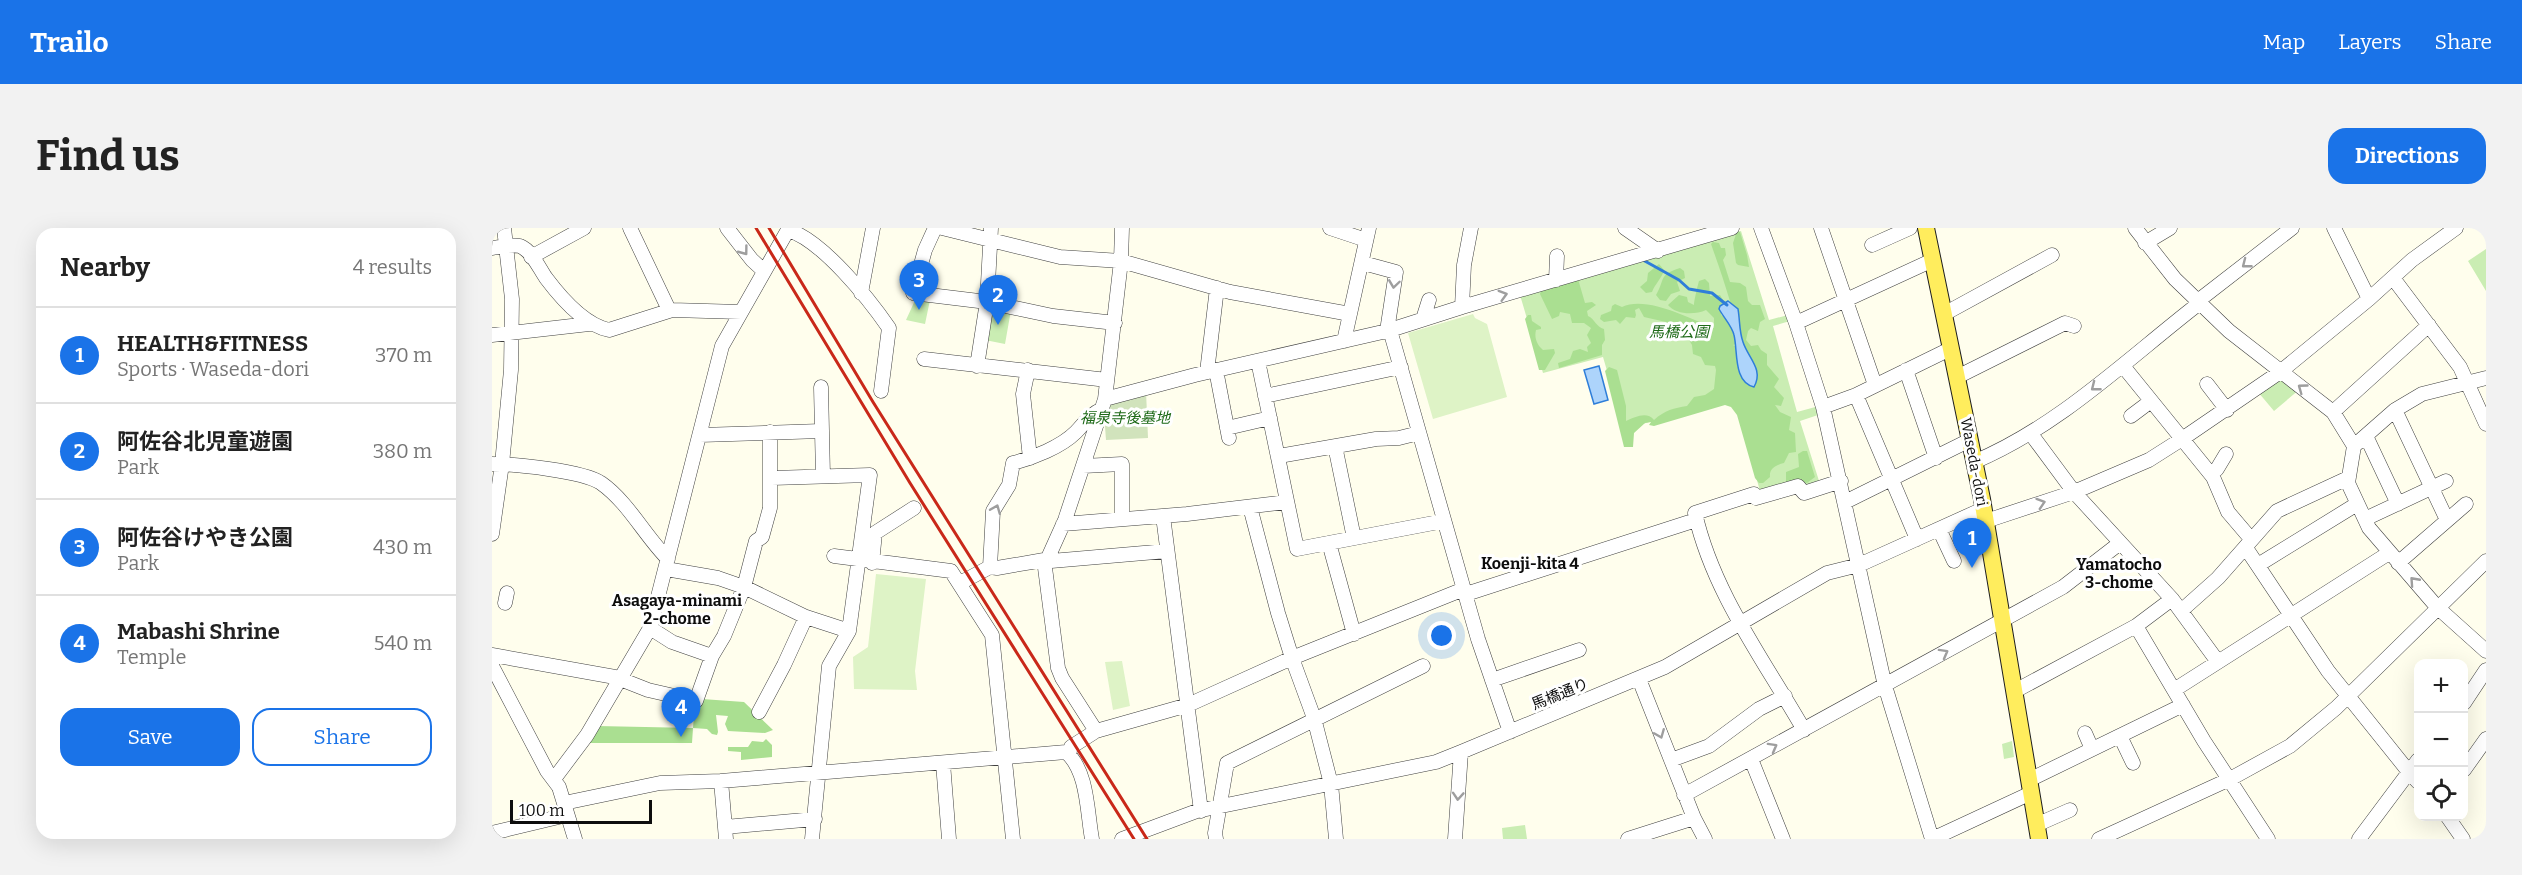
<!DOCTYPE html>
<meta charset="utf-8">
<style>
:root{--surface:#fff;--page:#f2f2f2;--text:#222;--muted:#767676;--line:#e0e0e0;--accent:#1a73e8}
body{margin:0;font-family:Bitter,"Noto Sans JP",serif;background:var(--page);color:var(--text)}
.controls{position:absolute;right:18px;bottom:18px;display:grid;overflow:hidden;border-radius:12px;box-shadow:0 6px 24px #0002}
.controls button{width:54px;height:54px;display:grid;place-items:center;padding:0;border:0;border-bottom:2px solid var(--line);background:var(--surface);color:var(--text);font:30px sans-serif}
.scale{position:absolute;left:18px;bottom:15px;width:142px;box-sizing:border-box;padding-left:6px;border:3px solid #0d0d0d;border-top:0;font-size:16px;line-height:21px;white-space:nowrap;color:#0d0d0d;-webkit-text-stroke:4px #fff;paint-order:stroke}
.you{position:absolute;left:950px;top:408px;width:21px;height:21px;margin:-15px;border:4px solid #fff;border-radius:50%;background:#1a73e8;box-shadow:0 0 0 9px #1a73e833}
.badge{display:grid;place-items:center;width:39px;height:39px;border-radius:50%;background:var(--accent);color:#fff;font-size:20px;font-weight:700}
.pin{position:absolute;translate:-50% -50px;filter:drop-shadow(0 2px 3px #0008)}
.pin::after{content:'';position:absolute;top:32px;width:21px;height:18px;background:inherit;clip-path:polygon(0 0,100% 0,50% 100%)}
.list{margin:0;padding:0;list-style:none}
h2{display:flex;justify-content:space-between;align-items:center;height:78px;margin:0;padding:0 24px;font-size:26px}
h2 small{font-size:20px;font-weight:400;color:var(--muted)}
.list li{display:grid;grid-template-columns:39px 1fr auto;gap:18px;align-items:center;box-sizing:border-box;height:96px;padding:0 24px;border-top:2px solid var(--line)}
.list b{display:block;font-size:22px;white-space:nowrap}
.list p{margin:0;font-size:20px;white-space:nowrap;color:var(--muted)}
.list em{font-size:20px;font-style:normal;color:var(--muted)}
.actions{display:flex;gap:12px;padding:18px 24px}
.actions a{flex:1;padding:14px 0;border:2px solid var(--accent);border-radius:18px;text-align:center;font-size:21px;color:var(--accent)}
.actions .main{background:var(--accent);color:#fff}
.icon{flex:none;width:33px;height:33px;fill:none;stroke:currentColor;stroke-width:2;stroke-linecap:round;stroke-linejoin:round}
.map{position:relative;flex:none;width:1994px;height:611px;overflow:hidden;border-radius:18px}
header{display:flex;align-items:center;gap:36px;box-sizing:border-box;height:84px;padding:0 30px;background:var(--accent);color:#fff}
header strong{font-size:28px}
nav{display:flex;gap:33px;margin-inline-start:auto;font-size:21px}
.intro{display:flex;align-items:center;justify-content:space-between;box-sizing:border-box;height:144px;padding:0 36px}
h1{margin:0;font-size:42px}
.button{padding:15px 27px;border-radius:18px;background:var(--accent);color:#fff;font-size:21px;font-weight:700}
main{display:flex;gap:36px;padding:0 36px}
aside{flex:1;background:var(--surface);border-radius:18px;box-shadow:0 6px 24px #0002}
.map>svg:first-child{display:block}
.green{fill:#caedb3}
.forest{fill:#aadf91}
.cemetery{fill:#d1e3bc}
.pitch{fill:#def3c6}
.water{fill:#add4fb;stroke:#2e7ed9;stroke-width:1.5}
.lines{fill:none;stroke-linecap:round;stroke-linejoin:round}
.stream{stroke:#2e7ed9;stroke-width:3}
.minor-casing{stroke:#404040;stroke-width:15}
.major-casing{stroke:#1e1e1e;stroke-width:18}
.minor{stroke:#fff;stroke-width:14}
.major{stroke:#ffed5d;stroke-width:16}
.rail{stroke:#c92819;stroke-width:3}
.oneway{stroke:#9e9e9e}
.labels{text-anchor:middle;stroke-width:6;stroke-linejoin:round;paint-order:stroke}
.park-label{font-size:15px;font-style:italic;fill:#1e6a18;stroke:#fff}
.street-label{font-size:15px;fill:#0d0d0d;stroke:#fff}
.neighbourhood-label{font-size:16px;font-weight:bold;fill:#0d0d0d;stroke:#fff}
</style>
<header>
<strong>Trailo</strong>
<nav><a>Map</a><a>Layers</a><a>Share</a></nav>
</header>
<div class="intro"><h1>Find us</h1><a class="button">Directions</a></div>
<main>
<aside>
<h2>Nearby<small>4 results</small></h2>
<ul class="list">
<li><span class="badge">1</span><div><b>HEALTH&amp;FITNESS</b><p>Sports · Waseda-dori</p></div><em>370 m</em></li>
<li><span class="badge">2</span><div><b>阿佐谷北児童遊園</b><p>Park</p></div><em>380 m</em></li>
<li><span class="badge">3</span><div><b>阿佐谷けやき公園</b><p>Park</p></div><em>430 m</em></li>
<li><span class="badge">4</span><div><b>Mabashi Shrine</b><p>Temple</p></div><em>540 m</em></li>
</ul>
<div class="actions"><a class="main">Save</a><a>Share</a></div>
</aside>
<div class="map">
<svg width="1994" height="611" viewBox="0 0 1994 611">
<rect width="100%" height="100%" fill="#fffeed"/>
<path class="green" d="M1249 3 1277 92 1296 87 1298 93 1281 98 1305 184 1327 178 1329 186 1308 193 1328 256 1268 263 1242 171 1132 201 1111 129 1051 145 1028 67Z
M1994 21V63L1976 33Z
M425 68 438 72 433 96 414 92Z
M499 79 519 82 513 116 493 112Z
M1787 149 1808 161 1782 183 1766 164Z
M1520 513 1522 529 1512 531 1510 516Z
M1033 597 1035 611H1011L1010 600Z"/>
<path class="forest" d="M1245 3 1248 4 1255 27 1257 39 1246 37 1244 35 1241 15Z
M1221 14 1227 15 1229 20H1233L1234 27 1231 32 1238 54 1248 55 1254 59 1256 73 1260 77H1268L1273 91 1268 94 1266 103 1259 100 1256 103 1254 112 1259 118 1266 117 1269 122 1275 126V137L1287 151 1282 159 1292 170 1289 178 1283 177 1288 184 1299 189 1297 202 1303 205 1304 224 1297 225 1292 235C1284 237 1277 240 1278 249L1271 255H1267L1263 250 1245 187 1239 179 1233 177 1162 198 1157 197 1159 194 1153 195 1142 205 1141 219H1132L1113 143 1117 139 1125 142 1134 178V193C1143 189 1155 183 1162 192 1173 182 1182 180 1195 178L1202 169 1213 167 1222 161 1224 142 1223 138 1213 137 1209 129 1201 126 1200 117 1188 97 1181 101 1174 94 1152 89 1147 80 1143 82 1144 87 1143 90 1134 89 1128 96 1124 92 1112 94 1108 91 1109 87 1119 83 1120 78 1123 76 1130 79C1154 67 1199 91 1222 100V90L1214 82C1203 87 1184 87 1176 77L1187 67 1195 69 1196 74 1202 77C1202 73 1206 56 1207 53L1213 51 1217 55 1218 68 1228 67 1231 72 1229 87C1241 92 1242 104 1244 116L1241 117 1250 122C1243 85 1231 50 1219 16Z
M1167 36 1172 42C1170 50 1163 56 1160 64L1154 65 1148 59 1155 53 1156 45Z
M1188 40 1192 43 1193 50 1185 54 1188 63 1179 66 1174 73 1168 72 1164 67C1174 50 1166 47 1188 40Z
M1086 51 1093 75 1100 74 1104 77 1095 83 1096 88C1103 91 1104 99 1112 101L1113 112 1110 117V127L1067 140 1066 135 1078 131 1081 123 1088 121 1096 124 1095 119 1099 115 1095 107 1099 100 1092 95H1080L1078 86 1068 84 1067 88 1060 91 1048 66 1049 62Z
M1036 87H1039L1040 93 1049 99V101L1044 102C1042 110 1045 117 1051 122L1062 121 1063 125 1053 142H1047L1033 91Z
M1311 223H1315L1323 249 1315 255 1304 252 1294 255V244L1307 239 1306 226Z
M210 471 252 474 281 502 273 505 236 503 233 496 236 488 224 487 226 504 225 507 220 506 215 501 201 500 200 515H93L105 498 201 500 203 475Z
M274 511 280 517V529L249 532V524L236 523V519H256L260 513 271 514Z"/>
<path class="cemetery" d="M654 163 656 210 614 212 612 185 618 172Z"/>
<path class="pitch" d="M981 86 983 90 995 96 1015 169 941 191 916 105Z
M384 346 434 351 423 443 425 462 362 461 361 429 376 419Z
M630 433 638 478 621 482 613 434Z"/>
<path class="water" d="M1236 73 1246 81C1248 92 1247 103 1251 114 1256 130 1272 141 1262 159 1241 154 1246 123 1242 107 1240 98 1232 90 1227 81L1228 78Z
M1107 138 1116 172 1102 176 1092 142Z"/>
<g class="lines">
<path class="stream" d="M1151 32 1187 52 1197 61 1220 65 1235 77"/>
<g class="minor-casing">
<path id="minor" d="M138 0 177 82
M235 0 260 32 272 43
M443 0 433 22 421 65 495 74 561 88 623 95
M450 0 568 29 629 33 738 64 858 86
M838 0 874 12
M1133 0 1166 23
M1269 0 1304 95 1331 179 1393 458 1440 611
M1329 0 1383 157
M1643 0 1683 51 1737 103 1841 184 1862 218 1856 255 1877 300 1945 379 1994 423
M1842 0 1877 71
M296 2C330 12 377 71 397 100L389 163
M1653 15 1678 0
M1380 17 1418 0
M0 20C8 19 20 16 28 18 40 23 47 40 54 50 69 70 93 97 117 102L180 82 249 84
M39 29 92 0
M871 35 904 44 895 103
M1901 50 1968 139 1994 196
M1064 52 1065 28
M369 65 381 0
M970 79 972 37 979 0
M1452 86 1560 27
M931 91 937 72
M1304 95 1441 32
M898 102 986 411 1018 504
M0 107 97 96
M852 113 877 0
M432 131 615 152
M766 133 805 321 952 293
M485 138 495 74 499 0
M1631 138 1721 249 1736 284 1759 311
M536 142 531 166 538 230
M724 142 737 210
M1414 142 1444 230
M715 144 725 60
M1465 149 1573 95 1582 98
M1715 156 1735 182
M329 159 331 248
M1364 167 1425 311
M773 168 909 139
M613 171 703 147 895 103 970 79 1240 0
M1331 179 1364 167 1458 121
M1903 182 1955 292
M1841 184 1937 97
M1639 188 1659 173
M735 200 778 190
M1539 206 1582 264 1680 371 1726 434
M208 207 329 203
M1874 208 1906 276
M843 218 862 310
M1862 218 1903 182 1930 166 1994 150
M787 228 884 211 907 210 927 205
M1482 234C1567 198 1633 133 1705 77L1711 69 1800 0
M0 236C23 236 91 243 109 255 136 274 153 308 176 331
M591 238 630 236V290
M1719 246 1725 241 1734 226
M280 250 378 247 357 403 337 438 320 611
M1353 274 1478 212
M758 279 786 385 800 430 822 490 839 556 844 611
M671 288 709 583
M1873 291 1954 253
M1494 293 1582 264 1657 232 1690 211 1788 144 1877 71 1920 32 1964 0
M571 296 695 286 795 274
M1447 301 1462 333
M0 306 10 236 19 142 20 71 12 0
M837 315 862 406
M1754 320 1836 443 1917 544 1926 554
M342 328 459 343 500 407 521 611
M552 332 566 440 570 450 604 503 696 477 800 430 972 361
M555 332 573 292 613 171 629 33 630 0
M380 335 383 305 422 280
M1906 335 1974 276
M1766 337 1865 276
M498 339 501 283 517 257 521 235C541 230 569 219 584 204 592 196 597 187 608 182
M174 341 226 350 252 359 314 389 357 403
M468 355 498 339 505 340 552 332 559 333 675 323
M974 366 1204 292
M13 375 15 365
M1689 383 1726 350 1785 283 1856 250
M1644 398 1712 513 1776 611
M158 400 180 414 220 428
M0 427 123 449 156 462 204 473 220 428 232 408 252 359 264 313 270 309 278 280V204
M0 438 55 543 67 559 83 611
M1147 451 1202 590 1213 611
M1000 452 1087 422
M1682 462 1897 325
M1523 463 1644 398 1680 371
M1972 475 1994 442
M267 484 292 437 314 389
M1312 502C1272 432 1221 365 1203 285L1262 266 1264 270 1306 258 1312 265 1349 253
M1593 505 1600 521
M1628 508 1641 535
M577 526 579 519 604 503
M1259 531 1291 611
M1179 532 1217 518 1267 481 1293 468
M451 535 457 611
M1972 542 1994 511
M62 551 95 507 158 400 230 118 297 0
M1537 552 1691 477
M229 553 234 611
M1192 567 1571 359 1628 315
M72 575 168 555 229 553 574 524C596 543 595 584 600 611
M1955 588 1971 611
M1544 597 1578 582
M233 599 323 591
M0 605 75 587
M630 611 705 583 944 534 969 524 1173 439 1335 345 1367 337 1491 281
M724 611 723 605 735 535 931 438
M963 611 969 524
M1136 611 1202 590
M1440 611 1539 565
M1607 611 1738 551 1798 518 1844 480 1994 333
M1867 611 1926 532"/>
</g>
<g class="major-casing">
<path id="major" d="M1434 0 1490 271 1547 611"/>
</g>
<use href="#minor" class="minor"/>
<use href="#major" class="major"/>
<path class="rail" d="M264 0 418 255 642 611
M277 0 381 174 655 611"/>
</g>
<defs><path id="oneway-chevron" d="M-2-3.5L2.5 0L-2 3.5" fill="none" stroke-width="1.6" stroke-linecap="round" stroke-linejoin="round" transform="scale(1.5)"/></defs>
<g class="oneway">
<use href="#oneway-chevron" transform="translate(252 23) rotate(53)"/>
<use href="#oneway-chevron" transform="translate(1754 36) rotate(142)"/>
<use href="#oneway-chevron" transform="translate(902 56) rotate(98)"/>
<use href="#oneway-chevron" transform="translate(1011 67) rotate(-16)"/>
<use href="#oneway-chevron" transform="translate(1603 159) rotate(142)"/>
<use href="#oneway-chevron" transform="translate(1810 160) rotate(-144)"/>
<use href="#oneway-chevron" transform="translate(1549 275) rotate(-18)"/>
<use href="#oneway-chevron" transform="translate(504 281) rotate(-68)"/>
<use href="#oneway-chevron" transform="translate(1922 353) rotate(-132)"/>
<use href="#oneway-chevron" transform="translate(1452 425) rotate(-29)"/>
<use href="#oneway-chevron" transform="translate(1168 506) rotate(68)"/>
<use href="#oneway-chevron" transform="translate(1281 519) rotate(-29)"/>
<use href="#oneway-chevron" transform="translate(966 568) rotate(94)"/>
</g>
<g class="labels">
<g class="park-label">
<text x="1187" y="109">馬橋公園</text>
<text x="633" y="195">福泉寺後墓地</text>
</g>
<g class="street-label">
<text transform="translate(1482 234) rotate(79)" y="5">Waseda-dori</text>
<text transform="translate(1068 466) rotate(-22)" y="5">馬橋通り</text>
</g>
<g class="neighbourhood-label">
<text x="1038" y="341">Koenji-kita 4</text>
<text x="1627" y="342">Yamatocho<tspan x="1627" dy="18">3-chome</tspan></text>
<text x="185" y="378">Asagaya-minami<tspan x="185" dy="18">2-chome</tspan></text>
</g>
</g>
</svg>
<div class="controls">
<button>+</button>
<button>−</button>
<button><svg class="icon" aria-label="locate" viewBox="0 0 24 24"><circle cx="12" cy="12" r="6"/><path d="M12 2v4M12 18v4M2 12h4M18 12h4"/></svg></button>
</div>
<div class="scale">100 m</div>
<div class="you"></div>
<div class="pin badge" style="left:1480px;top:340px">1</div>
<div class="pin badge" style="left:506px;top:97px">2</div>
<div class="pin badge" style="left:427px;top:82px">3</div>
<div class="pin badge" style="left:189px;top:509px">4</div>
</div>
</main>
